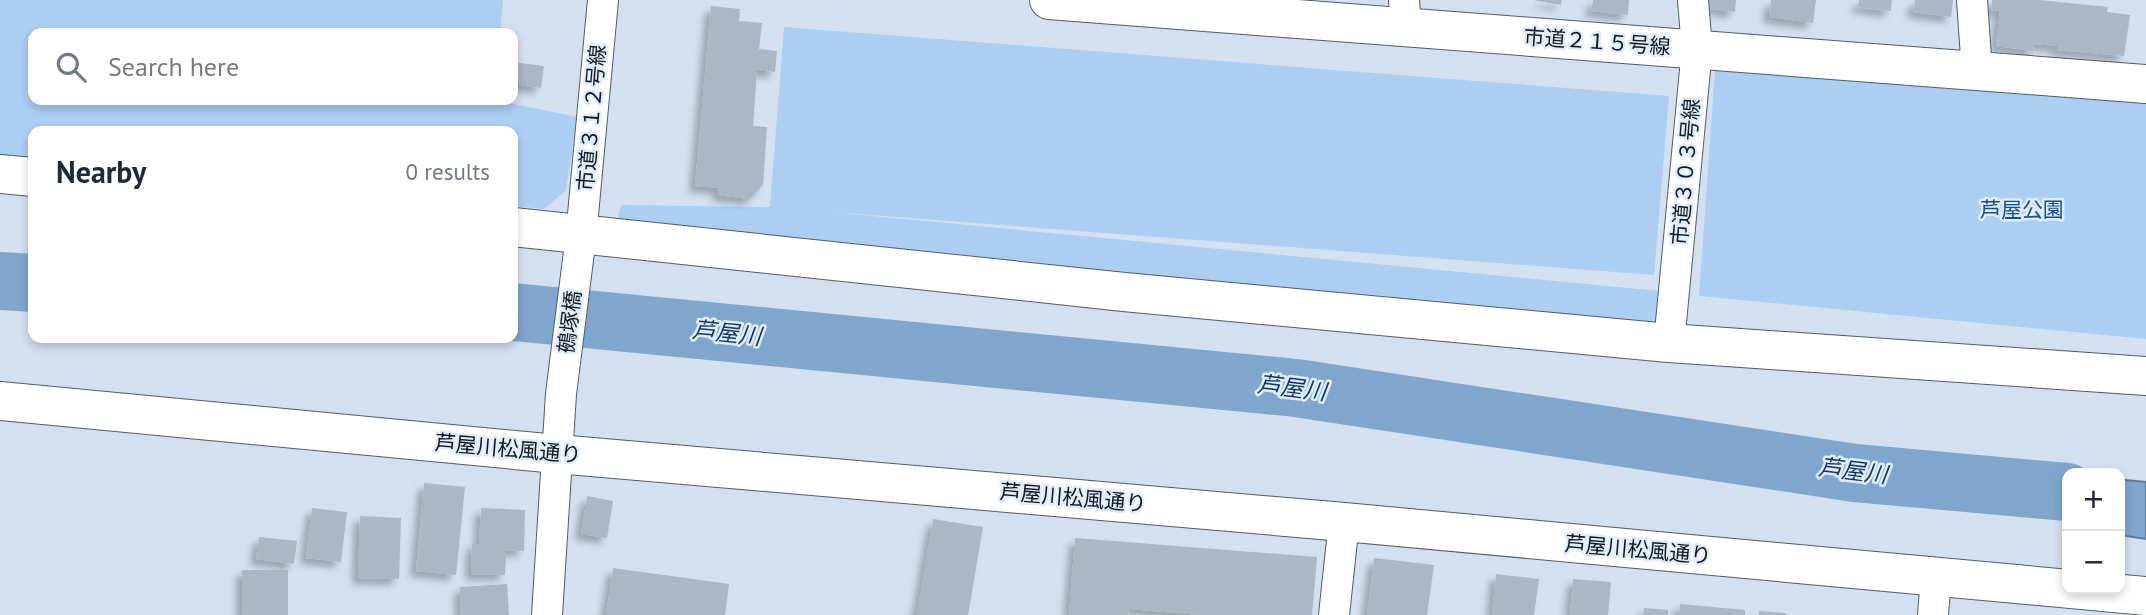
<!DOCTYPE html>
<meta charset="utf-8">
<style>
:root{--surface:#fff;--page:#f6f6f7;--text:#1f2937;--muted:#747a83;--line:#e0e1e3}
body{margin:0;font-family:"PT Sans","Noto Sans JP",sans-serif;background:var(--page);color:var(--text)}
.controls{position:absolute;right:21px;bottom:21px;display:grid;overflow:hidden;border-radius:14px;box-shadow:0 4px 10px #0003}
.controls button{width:63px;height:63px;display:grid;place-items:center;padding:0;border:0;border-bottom:2px solid var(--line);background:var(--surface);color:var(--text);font:35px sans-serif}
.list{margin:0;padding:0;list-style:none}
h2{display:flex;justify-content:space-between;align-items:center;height:91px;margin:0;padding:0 28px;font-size:30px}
h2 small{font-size:23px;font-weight:400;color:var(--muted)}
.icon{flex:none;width:38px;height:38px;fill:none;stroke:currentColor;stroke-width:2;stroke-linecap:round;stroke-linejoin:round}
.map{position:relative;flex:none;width:2146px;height:615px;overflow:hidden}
.search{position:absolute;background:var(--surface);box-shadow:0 4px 10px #0003;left:28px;top:28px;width:490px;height:77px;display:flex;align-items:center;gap:18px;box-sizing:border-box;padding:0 24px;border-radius:14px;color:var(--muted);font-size:26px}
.panel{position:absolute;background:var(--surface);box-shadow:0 4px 10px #0003;left:28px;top:126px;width:490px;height:217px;border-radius:14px}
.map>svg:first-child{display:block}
.green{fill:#accef3}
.water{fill:#80a6ce;stroke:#5f7b99;stroke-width:2}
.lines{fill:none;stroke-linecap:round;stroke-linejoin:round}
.river{stroke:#80a6ce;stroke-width:58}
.building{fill:#aab7c4;filter:url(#shadow)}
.street-casing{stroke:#4f5b67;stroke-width:32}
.secondary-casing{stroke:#4f5b67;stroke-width:40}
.street{stroke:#fff;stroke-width:30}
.secondary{stroke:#fff;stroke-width:38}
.labels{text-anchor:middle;stroke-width:5;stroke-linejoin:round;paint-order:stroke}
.street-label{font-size:21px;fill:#13181d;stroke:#e0edfc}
.park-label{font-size:21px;fill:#164f82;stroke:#e0edfc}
.water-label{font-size:23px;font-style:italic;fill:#0d375e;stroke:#e0edfc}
</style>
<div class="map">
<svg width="2146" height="615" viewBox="0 0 2146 615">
<defs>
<filter id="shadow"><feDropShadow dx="-6" dy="6" stdDeviation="3.5" flood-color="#0004"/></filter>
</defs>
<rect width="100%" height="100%" fill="#d3e0ef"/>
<path class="green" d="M0 0H503L500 33H33V100H495L577 117 566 190 544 209 513 206V131H33V159L0 155Z
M784 27 1669 96 1654 275 831 212 1660 291 1657 328 616 227 621 205 770 207Z
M1715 70 2146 102V339L1699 296Z"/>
<path class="water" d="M2125 480 2146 482V539L2120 535V481Z"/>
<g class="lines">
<path class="river" d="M0 281 33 283
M513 312 1296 388 1855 473 2067 492"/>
</g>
<path class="building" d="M1533 0H1562L1561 5Z
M1593 0H1629L1628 15 1591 11Z
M1701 0H1736L1735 12 1700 7Z
M1771 0H1816L1813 23 1769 17Z
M1859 0H1892L1891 11 1858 7Z
M1915 0H1953L1951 17 1913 12Z
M1992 0H2039L2108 7 2107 12 2130 15 2124 56 2057 50 2058 46 2034 44 2033 51 1996 46 2000 11 1991 10Z
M711 6 740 9 739 21 762 23 759 49 777 51 775 72 757 70 753 126 767 127 763 185 750 199 718 195 719 188 695 186Z
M513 62 544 66 541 88 513 84Z
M424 483 465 487 456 575 416 571Z
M587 496 613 501 607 538 581 534Z
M312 508 347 512 341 562 306 558Z
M481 508 525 510 524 551 506 550 505 575 471 574 472 544H479Z
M360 516 401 518 399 579 358 578Z
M933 519 983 527 968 615H917Z
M259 537 297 541 294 564 256 559Z
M1075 538 1317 557 1312 615H1201L1129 609 1128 615H1069Z
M1374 558 1434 565 1427 615H1367Z
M613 568 729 584 725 615H606Z
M242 570H288V615H242Z
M1496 574 1539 579 1534 615H1492Z
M1573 579 1611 582 1608 615H1570Z
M507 584 509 615H461L460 587Z
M1680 604 1745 610V615H1679Z
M1644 608 1668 610V615H1643Z
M1759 611 1786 613V615H1759Z"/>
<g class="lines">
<g class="street-casing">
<path id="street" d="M1404 0 1406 27
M1972 0 1977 72
M1669 343 1697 49 1693 0
M547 615 561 394 581 236 603 0
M1334 615 1344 522
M1933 615 1936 578"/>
</g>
<g class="secondary-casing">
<path id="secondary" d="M1049 0 2146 84
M0 174 33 177
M513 227 1124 292 1669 343 2146 376
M0 401 557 454 1344 522 2146 596"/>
</g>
<use href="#street" class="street"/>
<use href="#secondary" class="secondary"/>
</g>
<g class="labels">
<g class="street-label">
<text transform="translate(1597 42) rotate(4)" y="7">市道２１５号線</text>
<text transform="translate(592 118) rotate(-85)" y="7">市道３１２号線</text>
<text transform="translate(1686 172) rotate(-85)" y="7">市道３０３号線</text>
<text transform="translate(570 322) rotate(-83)" y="7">鵺塚橋</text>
<text transform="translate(508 449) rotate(5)" y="7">芦屋川松風通り</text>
<text transform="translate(1073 498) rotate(5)" y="7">芦屋川松風通り</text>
<text transform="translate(1638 550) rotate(5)" y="7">芦屋川松風通り</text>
</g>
<g class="park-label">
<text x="2022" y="217">芦屋公園</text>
</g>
<g class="water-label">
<text transform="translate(727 333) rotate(6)" y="8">芦屋川</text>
<text transform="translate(1292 388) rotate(7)" y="8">芦屋川</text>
<text transform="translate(1853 471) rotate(7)" y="8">芦屋川</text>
</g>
</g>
</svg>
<div class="controls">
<button>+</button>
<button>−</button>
</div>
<div class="search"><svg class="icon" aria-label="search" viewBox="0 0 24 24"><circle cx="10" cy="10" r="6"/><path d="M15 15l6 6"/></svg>Search here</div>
<section class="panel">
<h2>Nearby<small>0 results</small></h2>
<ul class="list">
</ul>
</section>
</div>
